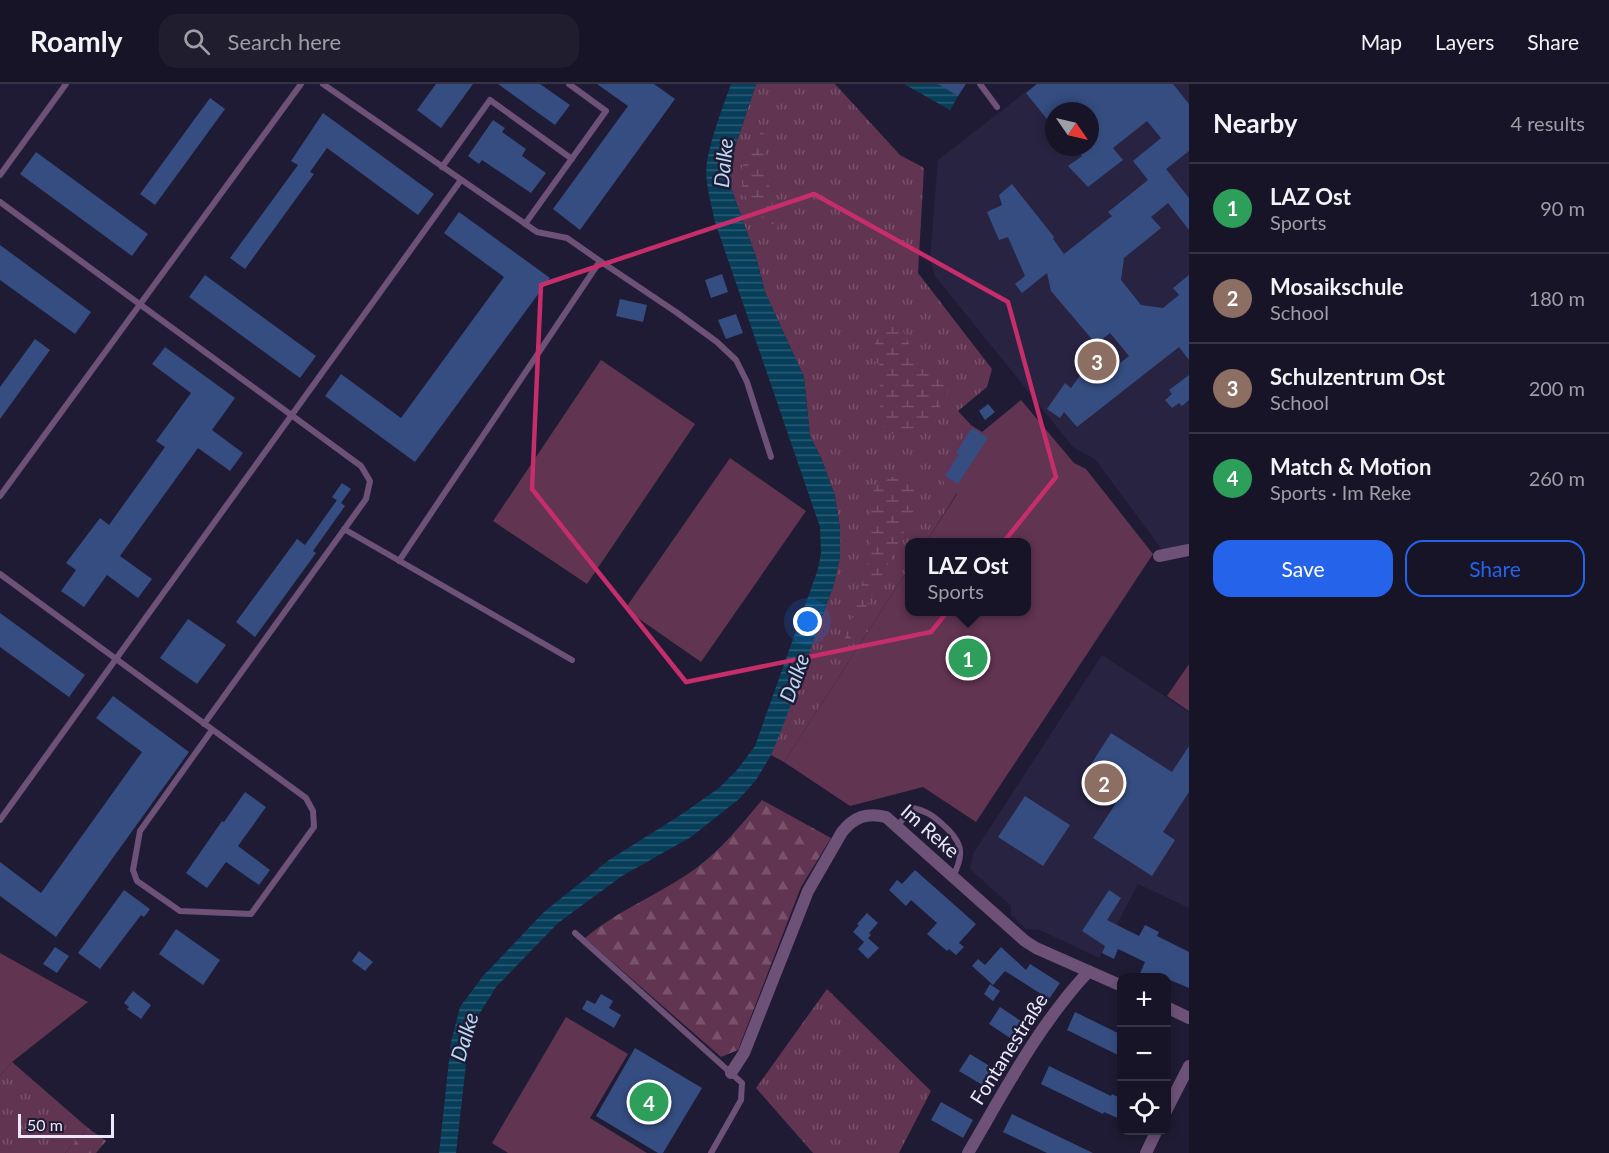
<!DOCTYPE html>
<meta charset="utf-8">
<style>
:root{--surface:#171427;--page:#201d2f;--text:#f1f3f6;--muted:#9e9ea7;--line:#363344;--accent:#2563eb}
body{margin:0;font-family:Lato,sans-serif;background:var(--page);color:var(--text)}
.controls{position:absolute;right:18px;bottom:18px;display:grid;overflow:hidden;border-radius:12px;box-shadow:0 3px 9px #0003}
.controls button{width:54px;height:54px;display:grid;place-items:center;padding:0;border:0;border-bottom:2px solid var(--line);background:var(--surface);color:var(--text);font:30px sans-serif}
.compass{position:absolute;left:1045px;top:18px;width:54px;height:54px;border-radius:50%;background:var(--surface);box-shadow:0 3px 9px #0003;rotate:124deg}
.scale{position:absolute;left:18px;bottom:15px;width:96px;box-sizing:border-box;padding-left:6px;border:3px solid #eae8fa;border-top:0;font-size:16px;line-height:21px;white-space:nowrap;color:#eae8fa;-webkit-text-stroke:4px #1f1b34;paint-order:stroke}
.you{position:absolute;left:808px;top:538px;width:21px;height:21px;margin:-15px;border:4px solid #fff;border-radius:50%;background:#1a73e8;box-shadow:0 0 0 9px #1a73e833}
.badge{display:grid;place-items:center;width:39px;height:39px;border-radius:50%;background:var(--accent);color:#fff;font-size:20px;font-weight:700}
.pin{position:absolute;translate:-50% -50%;border:3px solid #fff;box-shadow:0 2px 6px #0006}
.popup{position:absolute;left:905px;top:454px;width:126px;height:78px;box-sizing:border-box;display:grid;place-content:center;border-radius:12px;background:var(--surface);filter:drop-shadow(0 2px 4px #0005);font-size:20px;white-space:nowrap;color:var(--muted)}
.popup b{font-size:22px;color:var(--text)}
.popup::after{content:'';position:absolute;left:50%;top:100%;margin-left:-12px;border:12px solid transparent;border-top-color:var(--surface)}
.list{margin:0;padding:0;list-style:none}
h2{display:flex;justify-content:space-between;align-items:center;height:78px;margin:0;padding:0 24px;font-size:26px}
h2 small{font-size:20px;font-weight:400;color:var(--muted)}
.list li{display:grid;grid-template-columns:39px 1fr auto;gap:18px;align-items:center;box-sizing:border-box;height:90px;padding:0 24px;border-top:2px solid var(--line)}
.list b{display:block;font-size:22px;white-space:nowrap}
.list p{margin:0;font-size:20px;white-space:nowrap;color:var(--muted)}
.list em{font-size:20px;font-style:normal;color:var(--muted)}
.actions{display:flex;gap:12px;padding:18px 24px}
.actions a{flex:1;padding:14px 0;border:2px solid var(--accent);border-radius:18px;text-align:center;font-size:21px;color:var(--accent)}
.actions .main{background:var(--accent);color:#fff}
.icon{flex:none;width:33px;height:33px;fill:none;stroke:currentColor;stroke-width:2;stroke-linecap:round;stroke-linejoin:round}
.map{position:relative;flex:none;width:1189px;height:1069px;overflow:hidden}
header{display:flex;align-items:center;gap:36px;box-sizing:border-box;height:84px;padding:0 30px;background:var(--surface);border-bottom:2px solid var(--line)}
header strong{font-size:28px}
nav{display:flex;gap:33px;margin-inline-start:auto;font-size:21px}
.search{width:420px;height:54px;background:var(--page);display:flex;align-items:center;gap:15px;box-sizing:border-box;padding:0 21px;border-radius:18px;color:var(--muted);font-size:22px}
main{display:flex}
aside{flex:1;background:var(--surface)}
.map>svg:first-child{display:block}
.built{fill:#292342;fill-rule:evenodd}
.grass{fill:url(#grass-tufts)}
.forest{fill:url(#forest-firs)}
.wetland{fill:url(#wetland-marsh)}
.garden{fill:#613451}
.water{fill:url(#water-rules)}
.building{fill:#354d80}
.lines{fill:none;stroke-linecap:round;stroke-linejoin:round}
.lane{stroke:#6d5177;stroke-width:6}
.street{stroke:#6d5177;stroke-width:12}
.marked{fill:none;stroke:#c62d6b;stroke-width:4.5;stroke-linejoin:round}
.labels{text-anchor:middle;stroke-width:5;stroke-linejoin:round;paint-order:stroke}
.street-label{font-size:20px;fill:#eae8fa;stroke:#1f1b34}
.water-label{font-size:21px;font-style:italic;fill:#b9daf2;stroke:#1f1b34}
</style>
<header>
<strong>Roamly</strong>
<div class="search"><svg class="icon" aria-label="search" viewBox="0 0 24 24"><circle cx="10" cy="10" r="6"/><path d="M15 15l6 6"/></svg>Search here</div>
<nav><a>Map</a><a>Layers</a><a>Share</a></nav>
</header>
<main>
<div class="map">
<svg width="1189" height="1069" viewBox="0 0 1189 1069">
<defs>
<pattern id="grass-tufts" width="24" height="20" patternUnits="userSpaceOnUse" patternTransform="scale(1.5)"><rect width="24" height="20" fill="#613451"/><path d="M3 7l-1-3M5 7V3M7 7l1-3M15 17l-1-3M17 17v-4M19 17l1-3" fill="none" stroke="#78516b"/></pattern>
<pattern id="forest-firs" width="22" height="20" patternUnits="userSpaceOnUse" patternTransform="scale(1.5)"><rect width="22" height="20" fill="#613451"/><path d="M5 1l3.5 6h-7zM16 11l3.5 6h-7z" fill="#78516b"/></pattern>
<pattern id="wetland-marsh" width="20" height="14" patternUnits="userSpaceOnUse" patternTransform="scale(1.5)"><rect width="20" height="14" fill="#613451"/><path d="M1 5h8M5 5V1M11 12h8M15 12V8" fill="none" stroke="#78516b"/></pattern>
<pattern id="water-rules" width="6" height="5" patternUnits="userSpaceOnUse" patternTransform="scale(1.5)"><rect width="6" height="5" fill="#073f5b"/><path d="M0 2.5h6" fill="none" stroke="#2b5b73"/></pattern>
</defs>
<rect width="100%" height="100%" fill="#1f1b34"/>
<path class="built" d="M1036 0H1189V462L1163 467 1095 375 1073 363 935 192 930 175 938 76ZM1054 27H1090V63H1054Z
M1102 571 1189 628V824L1138 800 1099 874 1040 846 1026 845 1011 831V822L970 785 973 770Z"/>
<path class="grass" d="M756 0H835L900 71 924 84 918 189 992 285 987 303 958 327 971 341 941 390 957 409 926 458H910L909 484 784 678 771 671 834 500 840 472V445L835 412 822 376 810 352 804 293 765 208 756 173 731 104 728 84Z
M827 905 931 1007 899 1069H813L756 1004Z
M12 978 88 1044 65 1069H0V992Z"/>
<path class="forest" d="M762 716 831 754 801 803 738 966 721 973 585 854C618 826 660 810 695 785 721 766 741 741 762 716Z
M88 1044 106 1057 96 1069H65Z"/>
<path class="wetland" d="M766 38C762 73 770 110 778 144L754 128 749 121 742 103V83Z
M896 240 902 244 916 276C961 290 956 315 921 339 914 344 906 352 897 351 891 351 886 345 881 342L879 307 882 283 871 274C873 257 881 249 896 240Z
M903 391 913 394C920 412 915 423 908 440L836 583 867 483 871 461V411L878 400 892 393Z"/>
<path class="garden" d="M601 276 695 340 587 500 493 437Z
M1021 316 1074 379 1086 385 1153 470 976 738 923 703 850 722 784 678 909 484 910 528H1026V458H926L957 410 945 401 940 390 971 341 982 348Z
M730 374 806 427 701 578 625 525Z
M1189 580V627L1167 612Z
M0 869 88 918 12 978 0 992Z
M566 933 628 970 590 1034 647 1069H508L492 1059Z"/>
<path class="water" d="M731 0H756L728 84 731 104 756 173 765 208 804 293 810 352 822 376 835 412 840 445V472L834 500 783 642 771 671 756 696 739 715 691 753 622 792 558 839 496 903 478 932 468 962 456 1069H439L451 958 460 923 483 892 545 827 609 776 679 732 719 704 737 686 755 662 818 485 821 469 820 443 715 138C711 118 704 97 707 77 712 51 722 25 731 0Z
M904 0H949L961 7 950 26Z"/>
<path class="building" d="M436 0H473L441 44 417 26Z
M498 0H540L570 21 555 41Z
M597 0H654L675 15 580 146 553 125 628 22Z
M938 0H966L958 12Z
M1037 0H1173L1189 20V67L1166 85 1189 114V146L1168 119 1151 133 1161 144 1124 174 1121 196 1141 221 1163 224 1179 211 1173 204 1189 191V276L1179 263 1077 343 1064 328 1060 334 1047 325 1065 299 1071 304 1091 276 1103 285 1108 279 1115 283 1129 272 1110 249 1096 260 1051 207 1047 189 1022 209 1015 200 1025 192 1008 153 999 156 987 128 1002 121 999 111 1012 100 1054 153 1053 155 1064 170 1112 132 1108 128 1148 96 1133 77 1161 54 1147 37 1113 64 1123 76 1088 103 1068 82 1082 72 1075 63H1090V27H1054V44L1026 9Z
M210 14 225 25 155 121 140 110Z
M323 29 434 110 418 131 327 64 310 88 314 90 245 185 230 174 298 81 291 77Z
M493 36 505 44 502 48 526 65 522 72 546 89 531 109 482 76 479 80 468 72Z
M36 68 148 150 132 172 20 90Z
M459 128 550 194 415 378 325 312 341 290 401 334 504 193 444 149Z
M0 161 91 228 75 250 0 196Z
M722 190 728 208 711 214 705 196Z
M205 191 316 272 300 294 189 213Z
M620 215 647 221 643 238 616 232Z
M736 230 743 249 726 255 718 236Z
M35 255 50 266 0 335V303Z
M165 263 235 314 212 346 243 369 230 387 198 364 120 472 152 495 138 514 107 491 84 523 61 507 76 486 66 479 100 434 109 441 165 363 156 357 191 309 152 280Z
M1189 291V316L1182 322 1179 319 1172 324 1165 316 1172 310 1169 306Z
M988 320 995 328 985 336 979 327Z
M972 344 988 354 958 400 945 392 959 370 956 368Z
M342 399 351 405 341 419 332 413Z
M337 416 345 422 313 467 316 469 255 553 236 538 297 455 305 461Z
M0 529 85 591 69 613 0 563Z
M188 535 226 561 197 600 160 574Z
M113 612 189 668 56 853 0 812V778L41 809 142 668 96 634Z
M1111 649 1172 688 1189 662V708L1163 748 1175 756 1152 792 1093 754 1116 719 1081 696Z
M245 708 266 723 238 762 270 786 259 801 226 778 207 804 186 789 222 737 224 738Z
M1025 712 1070 741 1043 782 998 753Z
M915 786 976 840 959 859 964 863 956 871 949 865 947 867 927 850 937 839 911 816 906 822 889 806 897 796 902 800Z
M124 806 150 825 144 833 141 831 100 885 78 869Z
M1109 806 1121 814 1107 836 1139 852 1145 841 1159 848 1157 852 1189 868V904L1156 890 1154 894H1138L1145 878 1118 865 1114 875 1102 869 1105 862 1082 847Z
M867 829 878 839 869 849 871 851 868 854 879 864 868 875 858 865 864 858 853 848 859 841 857 840Z
M176 845 220 876 203 901 159 870Z
M55 863 69 872 57 889 43 880Z
M1001 863 1026 886 1030 880 1060 899 1049 915 1005 887 993 901 972 882 978 875 985 881Z
M359 867 373 878 365 887 352 877Z
M990 900 1000 907 993 917 984 910Z
M133 907 151 921 141 935 127 925 129 923 124 919Z
M601 910 613 917 609 924 621 931 614 944 582 925 587 916 595 920Z
M1000 923 1030 943 1019 960 989 940Z
M1075 928 1122 951V973L1067 946Z
M635 964 702 1004 663 1069H658L596 1032Z
M970 970 1001 989 991 1006 959 987Z
M1049 982 1111 1012 1112 1010 1122 1015V1036L1104 1028 1103 1030 1041 1000Z
M941 1018 973 1036 963 1054 931 1036Z
M1012 1030 1043 1045 1093 1069H1047L1003 1048Z"/>
<g class="lines">
<path class="lane" d="M323 0 537 148 567 154 600 177 399 477
M980 0 997 23
M442 83 490 16 572 75
M0 91 66 0
M0 118 361 382 370 397 366 415 204 640
M525 140 606 27 569 0
M600 177 676 228 717 258 736 276 747 298 771 373
M0 412 301 0
M344 445 572 576
M0 490 306 714 313 727 314 743 251 830 180 827 137 797 133 786 140 747 212 646
M0 736 461 96
M897 742 913 724C926 727 932 731 941 739 961 756 966 768 953 792
M575 849 742 999 741 1016 711 1069"/>
<path class="street" d="M1159 472 1189 466
M1166 923 1189 934
M731 989 744 969 808 807 842 748C854 733 867 728 886 733L1025 857 1036 864 1122 902
M1166 1027 1189 982
M968 1069C1005 1006 1039 940 1089 887
M1146 1069 1157 1046"/>
</g>
<path class="marked" d="M814 110 1008 218 1056 393 931 548 686 598 532 405 541 201Z"/>
<g class="labels">
<g class="street-label">
<text transform="translate(930 747) rotate(41)" y="7">Im Reke</text>
<text transform="translate(1009 965) rotate(-58)" y="7">Fontanestraße</text>
</g>
<g class="water-label">
<text transform="translate(724 79) rotate(-85)" y="7">Dalke</text>
<text transform="translate(795 594) rotate(-70)" y="7">Dalke</text>
<text transform="translate(465 953) rotate(-73)" y="7">Dalke</text>
</g>
</g>
</svg>
<div class="controls">
<button>+</button>
<button>−</button>
<button><svg class="icon" aria-label="locate" viewBox="0 0 24 24"><circle cx="12" cy="12" r="6"/><path d="M12 2v4M12 18v4M2 12h4M18 12h4"/></svg></button>
</div>
<svg class="compass" viewBox="-18 -18 36 36"><path d="M0-13l5 13h-10z" fill="#e53935"/><path d="M0 13l5-13h-10z" fill="#9e9ea7"/></svg>
<div class="scale">50 m</div>
<div class="you"></div>
<div class="pin badge" style="left:968px;top:574px;background:#2e9e5b">1</div>
<div class="popup"><b>LAZ Ost</b>Sports</div>
<div class="pin badge" style="left:1104px;top:699px;background:#8d6e63">2</div>
<div class="pin badge" style="left:1097px;top:277px;background:#8d6e63">3</div>
<div class="pin badge" style="left:649px;top:1018px;background:#2e9e5b">4</div>
</div>
<aside>
<h2>Nearby<small>4 results</small></h2>
<ul class="list">
<li><span class="badge" style="background:#2e9e5b">1</span><div><b>LAZ Ost</b><p>Sports</p></div><em>90 m</em></li>
<li><span class="badge" style="background:#8d6e63">2</span><div><b>Mosaikschule</b><p>School</p></div><em>180 m</em></li>
<li><span class="badge" style="background:#8d6e63">3</span><div><b>Schulzentrum Ost</b><p>School</p></div><em>200 m</em></li>
<li><span class="badge" style="background:#2e9e5b">4</span><div><b>Match &amp; Motion</b><p>Sports · Im Reke</p></div><em>260 m</em></li>
</ul>
<div class="actions"><a class="main">Save</a><a>Share</a></div>
</aside>
</main>
